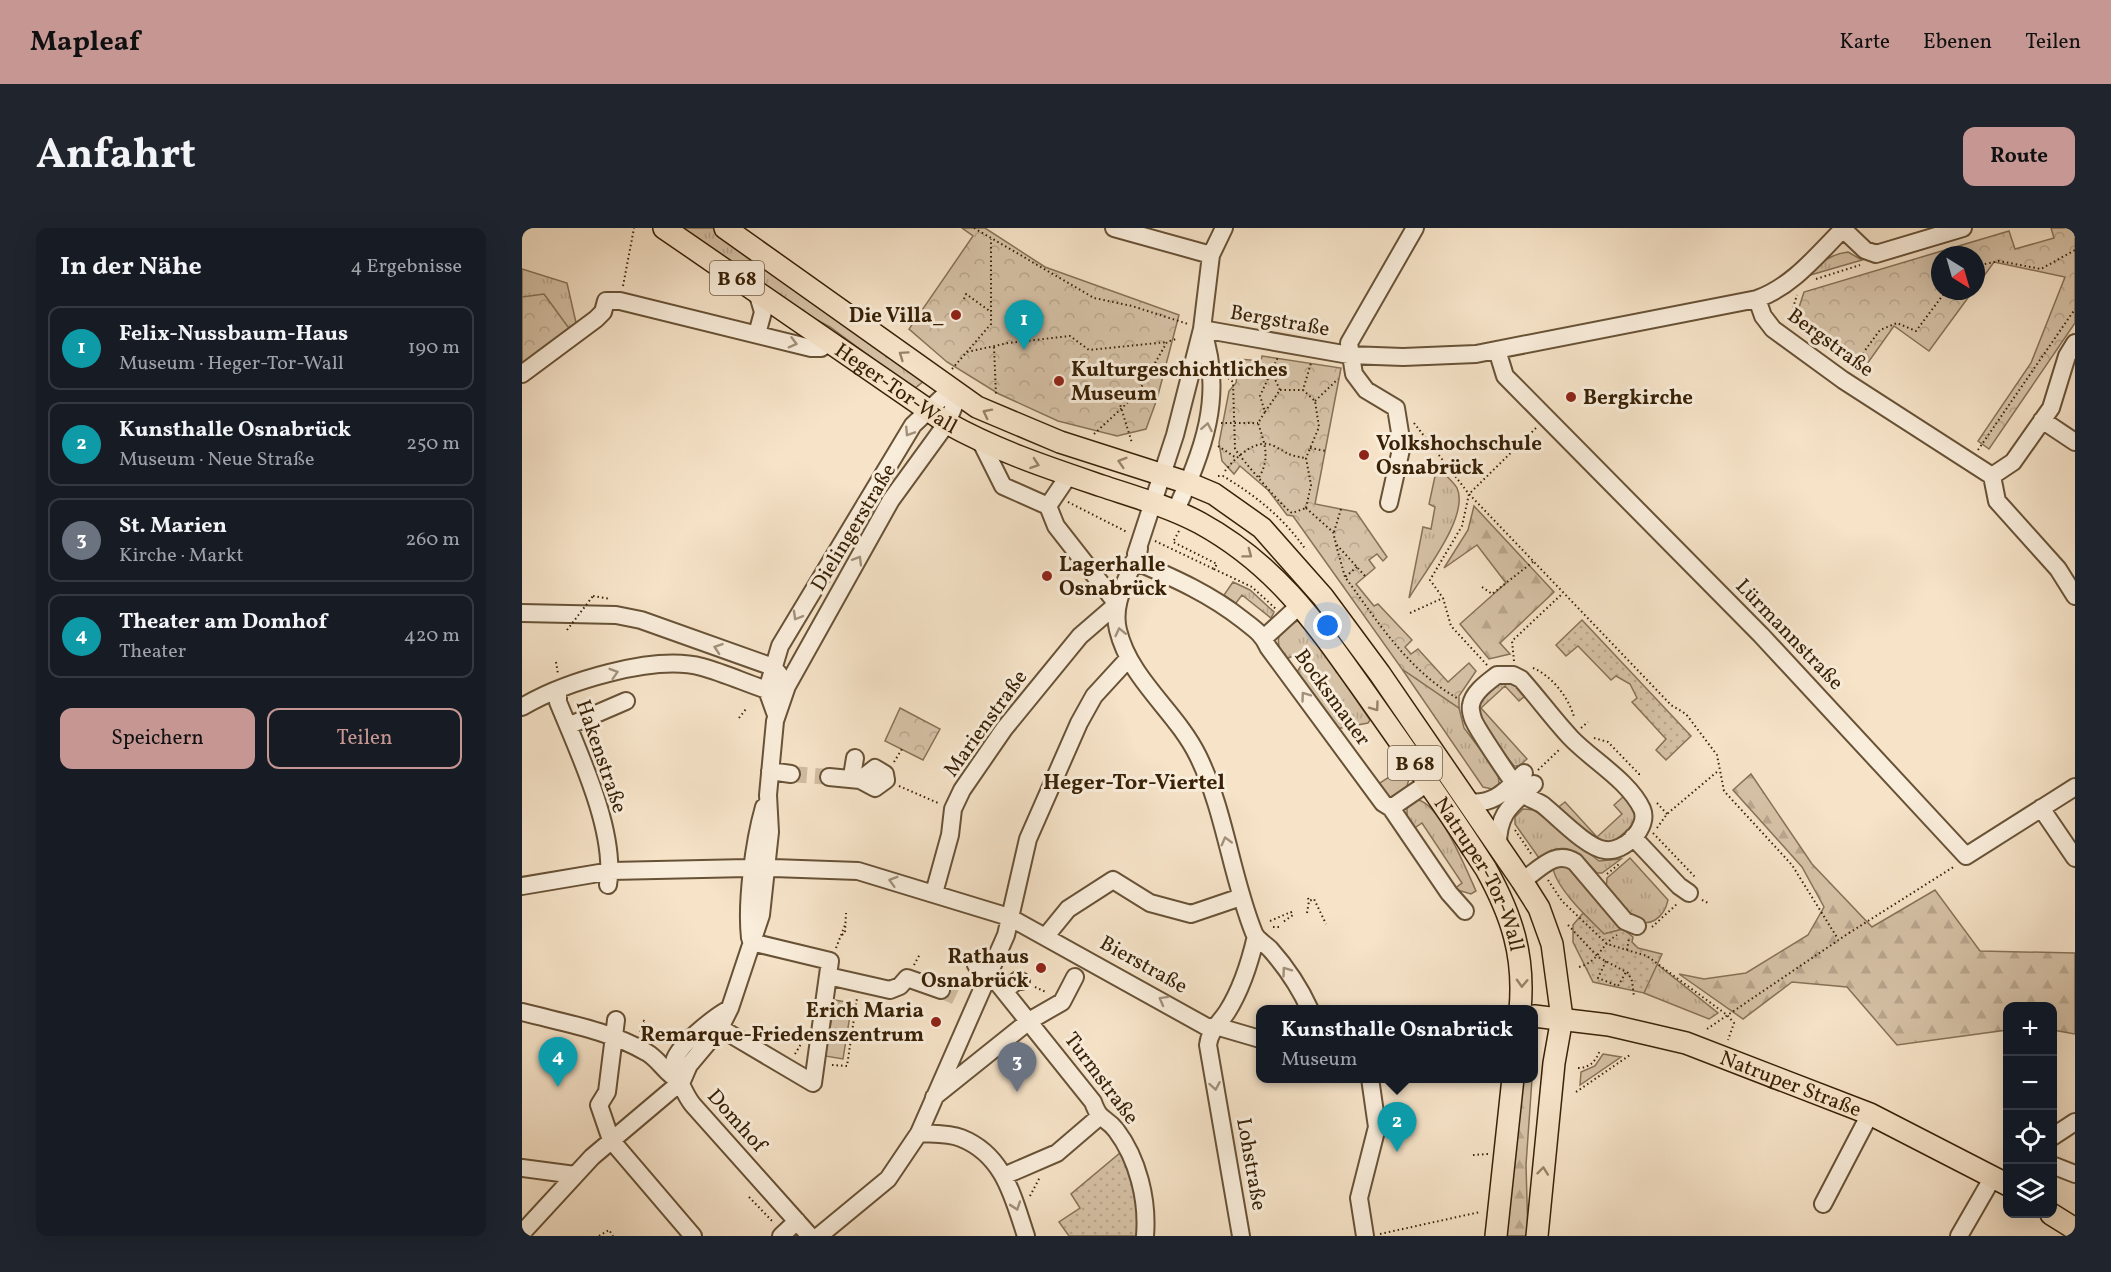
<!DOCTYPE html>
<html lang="de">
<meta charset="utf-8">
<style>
:root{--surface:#171b24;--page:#20242c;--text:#f1f3f6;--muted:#9ea1a6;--line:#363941;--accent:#c59692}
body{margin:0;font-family:Vollkorn,serif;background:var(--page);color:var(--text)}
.controls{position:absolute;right:18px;bottom:18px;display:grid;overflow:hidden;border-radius:12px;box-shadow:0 6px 24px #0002}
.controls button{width:54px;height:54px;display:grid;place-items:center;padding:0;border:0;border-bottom:2px solid var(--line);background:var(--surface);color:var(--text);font:30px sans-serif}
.compass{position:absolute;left:1409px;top:18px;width:54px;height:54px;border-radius:50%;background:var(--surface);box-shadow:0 6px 24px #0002;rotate:143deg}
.you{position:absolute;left:806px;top:398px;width:21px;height:21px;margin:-15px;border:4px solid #fff;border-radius:50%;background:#1a73e8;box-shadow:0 0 0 9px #1a73e833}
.badge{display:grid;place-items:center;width:39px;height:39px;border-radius:50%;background:var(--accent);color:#fff;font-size:20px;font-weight:700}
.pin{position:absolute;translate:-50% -50px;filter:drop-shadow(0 2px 3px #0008)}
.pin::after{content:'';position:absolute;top:32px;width:21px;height:18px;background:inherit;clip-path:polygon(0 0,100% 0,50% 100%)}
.popup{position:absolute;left:734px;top:777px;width:282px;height:78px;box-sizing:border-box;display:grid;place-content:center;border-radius:12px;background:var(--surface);filter:drop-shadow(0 2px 4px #0005);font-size:20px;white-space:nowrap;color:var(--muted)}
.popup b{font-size:22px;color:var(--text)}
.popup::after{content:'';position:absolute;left:50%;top:100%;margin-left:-12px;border:12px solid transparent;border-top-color:var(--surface)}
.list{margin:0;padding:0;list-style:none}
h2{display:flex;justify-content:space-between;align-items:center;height:78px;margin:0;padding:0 24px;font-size:26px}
h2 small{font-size:20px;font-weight:400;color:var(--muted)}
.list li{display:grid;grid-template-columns:39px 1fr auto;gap:18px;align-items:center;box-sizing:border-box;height:84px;margin:0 12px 12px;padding:0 12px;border:2px solid var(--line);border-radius:12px}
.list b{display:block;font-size:22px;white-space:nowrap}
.list p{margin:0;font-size:20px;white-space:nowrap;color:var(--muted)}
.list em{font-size:20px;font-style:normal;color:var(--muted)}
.actions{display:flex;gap:12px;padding:18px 24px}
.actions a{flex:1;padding:14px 0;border:2px solid var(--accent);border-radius:12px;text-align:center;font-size:21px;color:var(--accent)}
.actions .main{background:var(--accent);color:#111}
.icon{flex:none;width:33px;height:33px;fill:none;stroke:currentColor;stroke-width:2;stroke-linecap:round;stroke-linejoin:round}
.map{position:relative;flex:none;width:1553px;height:1008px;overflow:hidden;border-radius:12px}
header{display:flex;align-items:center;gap:36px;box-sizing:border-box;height:84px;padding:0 30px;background:var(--accent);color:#111}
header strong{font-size:28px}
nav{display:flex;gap:33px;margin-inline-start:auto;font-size:21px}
.intro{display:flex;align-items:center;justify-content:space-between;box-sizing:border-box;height:144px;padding:0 36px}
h1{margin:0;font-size:42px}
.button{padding:15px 27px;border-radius:12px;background:var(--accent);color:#111;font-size:21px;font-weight:700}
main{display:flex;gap:36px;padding:0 36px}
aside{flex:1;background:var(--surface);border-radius:12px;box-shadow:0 6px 24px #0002}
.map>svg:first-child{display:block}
.grass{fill:url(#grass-tufts);stroke:#877256;stroke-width:1.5}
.forest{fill:url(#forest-firs);stroke:#877256;stroke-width:1.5}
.park{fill:url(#park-crowns);stroke:#877256;stroke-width:1.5}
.garden{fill:url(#garden-dots);stroke:#877256;stroke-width:1.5}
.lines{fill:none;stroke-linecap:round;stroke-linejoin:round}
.minor-tunnel{stroke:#d0bca1;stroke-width:16;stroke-dasharray:16 8;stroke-linecap:butt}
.minor-casing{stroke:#685236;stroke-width:20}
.major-casing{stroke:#382106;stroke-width:24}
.path{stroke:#382106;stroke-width:2;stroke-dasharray:1.5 3;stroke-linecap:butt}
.minor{stroke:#f9eddb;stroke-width:16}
.major{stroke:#f6e3c8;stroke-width:21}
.path-bridge{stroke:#382106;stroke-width:2;stroke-dasharray:1.5 3;stroke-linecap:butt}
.oneway{stroke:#a2917b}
.oneway2{stroke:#978267}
.poi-dot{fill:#8f2418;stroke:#f9eddb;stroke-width:2}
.labels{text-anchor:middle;stroke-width:6;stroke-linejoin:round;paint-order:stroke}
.shield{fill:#f9eddb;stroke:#725e46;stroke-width:1.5}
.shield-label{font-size:20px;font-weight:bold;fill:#382106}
.poi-label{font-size:21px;font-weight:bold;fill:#382106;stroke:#f9eddb;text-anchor:start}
.street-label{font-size:21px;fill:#382106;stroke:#f9eddb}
.neighbourhood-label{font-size:22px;font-weight:bold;fill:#382106;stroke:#f9eddb}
</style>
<header>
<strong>Mapleaf</strong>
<nav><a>Karte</a><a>Ebenen</a><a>Teilen</a></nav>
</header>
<div class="intro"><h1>Anfahrt</h1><a class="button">Route</a></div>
<main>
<aside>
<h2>In der Nähe<small>4 Ergebnisse</small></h2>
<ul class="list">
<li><span class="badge" style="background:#0f9aa8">1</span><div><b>Felix-Nussbaum-Haus</b><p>Museum · Heger-Tor-Wall</p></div><em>190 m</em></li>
<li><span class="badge" style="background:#0f9aa8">2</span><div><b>Kunsthalle Osnabrück</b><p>Museum · Neue Straße</p></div><em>250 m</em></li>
<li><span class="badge" style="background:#6b7280">3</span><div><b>St. Marien</b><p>Kirche · Markt</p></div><em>260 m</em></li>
<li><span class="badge" style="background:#0f9aa8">4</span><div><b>Theater am Domhof</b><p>Theater</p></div><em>420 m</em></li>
</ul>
<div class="actions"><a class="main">Speichern</a><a>Teilen</a></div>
</aside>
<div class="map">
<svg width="1553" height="1008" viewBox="0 0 1553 1008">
<defs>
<pattern id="grass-tufts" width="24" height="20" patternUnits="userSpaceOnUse" patternTransform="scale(1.5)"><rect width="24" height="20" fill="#d6c2a7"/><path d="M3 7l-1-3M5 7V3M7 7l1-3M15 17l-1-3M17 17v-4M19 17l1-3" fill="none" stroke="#b8a68e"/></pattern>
<pattern id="forest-firs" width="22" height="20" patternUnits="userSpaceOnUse" patternTransform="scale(1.5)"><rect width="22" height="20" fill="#d6c2a7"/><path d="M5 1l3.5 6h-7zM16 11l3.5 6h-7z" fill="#b8a68e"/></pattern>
<pattern id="park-crowns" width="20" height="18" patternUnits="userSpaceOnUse" patternTransform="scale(1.5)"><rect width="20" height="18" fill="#d6c2a7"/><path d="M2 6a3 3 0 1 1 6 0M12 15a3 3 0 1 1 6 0" fill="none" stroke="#b8a68e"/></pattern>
<pattern id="garden-dots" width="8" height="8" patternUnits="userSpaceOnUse" patternTransform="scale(1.5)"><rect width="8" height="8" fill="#d6c2a7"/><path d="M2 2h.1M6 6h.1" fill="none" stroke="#b8a68e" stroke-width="1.8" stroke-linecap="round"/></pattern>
</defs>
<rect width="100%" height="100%" fill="#f6e3c8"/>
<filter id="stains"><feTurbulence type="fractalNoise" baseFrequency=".00333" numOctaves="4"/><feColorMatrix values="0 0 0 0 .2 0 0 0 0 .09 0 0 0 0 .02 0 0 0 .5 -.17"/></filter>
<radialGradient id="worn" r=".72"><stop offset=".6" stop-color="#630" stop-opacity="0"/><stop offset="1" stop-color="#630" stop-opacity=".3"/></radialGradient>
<path class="grass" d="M157 0H193L403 152 392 161 308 99 265 76Z
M1326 24 1340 32 1285 48C1298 36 1307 26 1326 24Z
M0 41 45 55 55 99 49 103 0 69Z
M915 239C921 245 931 253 935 260 948 288 901 346 887 370L901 299 909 301 913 279 907 276Z
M711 354 728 362 752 384 749 390 720 367 714 375 702 367Z
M776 393 800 421 848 492 846 495 814 501 775 444 780 436 773 427 762 432C753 414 753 399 776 393Z
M880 441 937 480 942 500 976 545 977 556 970 561 961 559Z
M979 453H991L1004 467 997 473 983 458 959 480 1005 531 997 538H992C982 524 949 489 958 473 963 465 972 459 979 453Z
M881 540 887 551 884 561 869 573 853 558Z
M1102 568 1111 578 1114 589 1109 599 1090 615 1075 614 1034 581 1043 574 1075 609 1100 586 1092 577Z
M896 572C918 576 945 643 954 663L949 666 932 661 940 655 900 595 891 601 885 592V579Z
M1001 581 1012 582 1077 633 1099 631 1080 645H1075C1055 623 1047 614 1017 630L993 596V589Z
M1108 630 1146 672C1144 681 1141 687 1133 692 1113 704 1095 675 1084 662L1085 650Z
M1046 637 1101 701 1082 706C1067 691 1034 660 1031 640Z
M1105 724 1136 737 1196 785 1187 791 1122 765 1117 760Z
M313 772 330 775 321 831 303 828Z
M1081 826 1099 829 1058 857 1059 844 1073 838Z"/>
<path class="forest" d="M952 278 1032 364 978 415 988 426 967 431 938 396 984 355 955 317 922 340 946 302Z
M1229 546 1290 636 1350 699 1413 662 1458 723 1553 725V806L1531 802 1530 778H1486L1485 802 1375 817 1325 759 1270 754 1221 791 1157 746 1182 751 1224 745 1286 707 1302 679 1280 639 1211 562Z
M996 851H1010L1004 937 1006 1008H981Z"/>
<path class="park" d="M440 0H463L523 39 657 87 635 171 624 201 595 208 536 193 477 166 425 134 387 101 451 8Z
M1529 0H1553V95L1467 221 1456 213 1509 135 1543 49 1472 34 1454 59V27H1418V63H1451L1407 123 1372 98 1340 143 1272 95 1282 64 1487 3 1493 21 1532 10Z
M22 66 49 103 0 138V69Z
M740 128 819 140 793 276 834 284 865 329 861 333 855 326 847 332 853 340 834 356 852 378 856 376 890 412 883 419 889 426 896 421 926 454 947 435 954 443 937 468V480L880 441 771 288 765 287 746 262 718 238 712 246 700 233 697 215 707 163 714 155 717 131 739 133Z
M378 480 418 501 401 532 363 513Z"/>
<path class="garden" d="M1060 392 1169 508 1144 532 1134 522 1144 511 1110 474 1115 470 1108 456 1094 448 1089 452 1056 418 1044 428 1034 417Z
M1061 685 1082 706 1101 701 1111 709 1110 714 1116 720 1140 726 1122 765 1071 754 1051 714V697Z
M598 925C611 952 616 978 616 1008H547L537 994 558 980 549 966Z"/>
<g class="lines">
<path class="minor-tunnel" d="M269 546 307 549
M419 762 438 771"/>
<g class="minor-casing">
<path id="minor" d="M592 0 689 27
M1321 1 1343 22 1354 26 1441 0
M235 64 241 84 235 106
M1235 71 1241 88 1251 101 1321 152 1470 248 1475 273 1536 341 1553 368
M680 101 827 127 881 129 954 126 1235 71C1271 58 1295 27 1322 0
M975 122 983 148 1239 407 1444 628 1553 559
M0 146 74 91 81 84 84 73H98L289 120H299L306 115
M1520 192 1553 214
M459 214 481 258 526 278 534 298 595 376
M1470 248 1491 234 1529 180 1545 128 1553 115
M867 275 880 217 874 180 844 162 832 146 827 115 893 0
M526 278 547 247
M653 284C681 223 703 168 680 101
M617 320 615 334 612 333C603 356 590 377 596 402 608 452 654 483 676 528 703 583 709 648 732 705 735 712 743 716 748 721 764 739 778 760 788 782
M614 326 653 207 680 101 689 27 702 0
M615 334C654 351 688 366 721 392 731 400 741 406 746 419L861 575 869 580
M0 385 94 387 119 392 251 439 257 446
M743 409 778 377
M975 447H991L999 451C1016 470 1032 492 1049 510 1070 532 1107 553 1120 581 1128 599 1102 625 1083 622 1065 620 1036 589 1021 577 1015 573 1007 571 1001 566 995 562 953 498 951 491 950 488 948 480 949 477 951 464 966 454 975 447Z
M36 463V474C56 523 95 604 86 657
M0 479C42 454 132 426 180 439 202 445 224 455 245 462L255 460
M254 487 245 462 258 418 391 197 428 162
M46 498 104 473
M248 543 269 546
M307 549 338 552 353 560 364 552 363 546 353 540 338 552
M327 551 330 548 333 530
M907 554 869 580 927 665 943 683
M945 574C972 578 984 562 1002 545
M1519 580 1553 630
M1111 609 1157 658 1167 665
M976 617C976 584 990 577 1012 556
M251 640 336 643 487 689 685 799H697L738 811
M1000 653C1017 642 1033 621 1053 634L1103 693 1115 698
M0 658 89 643 226 640
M412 665 428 607 431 581 440 562 482 501 558 408 595 376
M524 708 546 681 591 652 628 675 669 686 719 669
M228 710C224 674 232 614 242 579
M454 737 466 743 571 874C578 894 583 888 594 902 616 931 626 972 623 1008
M306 748 368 762 378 758 385 750 419 762
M482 763 496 752 499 753
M207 781C194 788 152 820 152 835 152 844 165 870 171 877L288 1008
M0 784C42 795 86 802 124 824 137 831 143 845 156 852
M94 792 85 864 77 877 89 912 171 1008
M198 800 291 855 308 733 229 714
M412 869 507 793 540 774 553 749
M397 905C410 906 427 905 439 910 482 927 491 969 504 1008
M1530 909 1553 894
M1530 937 1553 946
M0 940 53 947
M484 947 535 925 577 889
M1301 976 1348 886
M0 1005 70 929 160 853 167 837 198 800 208 780 239 687 248 604 246 567 253 493 265 458 369 272 425 195 436 168
M259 1008 275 993
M297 1008 366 951 397 905 484 707 506 611 557 495 572 468 605 432
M719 1008 686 817C688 802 697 796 705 784 719 762 728 734 734 708
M843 1008 837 970 855 899 848 850
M1437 1008 1471 949"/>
</g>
<g class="major-casing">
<g id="major">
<path id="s1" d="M142 0 425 195C475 223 527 240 580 258 613 269 648 279 678 295 758 339 797 400 849 473 888 528 927 584 964 641 990 688 1003 728 998 782"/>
<path d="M203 0 455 179 538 214 666 255 692 266 740 300 801 369 858 446 1000 653 1017 680 1030 716 1040 790 1032 835 1015 1008"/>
<path id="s2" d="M1012 788 1087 797 1164 815 1348 886 1486 957"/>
<path d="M1529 986 1553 1001"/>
<path d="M974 1008 991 850"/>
</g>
</g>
<path class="path" d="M452 0 572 70 610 78 666 96
M1454 38 1477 33 1519 41 1553 22
M1294 51 1338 37
M101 58 112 0
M442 71 444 66 469 84
M1267 93 1275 67
M472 119 474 167
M445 124 486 115 548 108 567 122 645 114
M1330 140 1358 102 1375 95 1394 103 1424 63
M430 141 469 96V11
M706 150 711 154 713 221C718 229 763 282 770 285L784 280
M758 162H781
M597 173 610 215
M793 173 816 151
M743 184 758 162 750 145
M699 195H736
M892 195 947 266 1149 477 1164 486 1195 527 1202 563 1270 637 1316 711
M572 206 616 165 645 114 654 111
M696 218 713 229
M788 220 804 223
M1456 222 1553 81
M703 243C713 230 734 209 752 218 768 226 764 227 784 230
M696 248H701C734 268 761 289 784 322
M737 249C749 230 742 214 736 195L743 184 738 168 756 129
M546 274 605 304
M784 280 789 257 784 230 797 199 793 173 781 162 789 135
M784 280 811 304 814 316 843 348
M657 303 651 314 695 336 692 341 730 359 754 381
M812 304 819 281
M633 313 692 341
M814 317 823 349
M835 339 823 349C856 394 886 442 935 470
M960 359 970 366 1012 333
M71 368 88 371
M888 385 921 370
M992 433 990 413 1041 365
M34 434 36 446
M965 437 929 398 921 370 908 352 940 298 947 266 1014 200
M1011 440C1030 448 1047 470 1052 489
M217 490 224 481
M1059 500 1066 494
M1072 510 1086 514 1117 546V550
M372 534 380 521
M1016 542 1038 521
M377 558 416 575
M1135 575 1145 586
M1135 600 1145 586 1196 543
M993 602 1010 627
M1131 605 1173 649
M1085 646 1097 636
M1026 652 1040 673 1085 716 1125 728 1205 787 1212 795 1206 812
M786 670 787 673 792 671 804 696
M1180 672 1188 676
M785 685 787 673
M748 693 769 684 771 687 761 694
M1046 697 1076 729 1106 745 1110 753 1112 769
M751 699H759
M1130 699 1156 675
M1327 705 1433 638
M320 707 323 705 324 685
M314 720 323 697
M1105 722 1107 710
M1084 733 1076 750 1096 758 1104 744
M392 737 398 726
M1057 739C1078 733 1079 716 1095 707
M513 759 524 764
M1185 801 1327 705
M118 804 124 794 119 791
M273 826 282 811
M310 837 325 838 335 770
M1056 840C1068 840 1074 833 1078 822
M1054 864 1108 827
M951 927 966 926
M508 968 518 949
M227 969 252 995
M858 1006 958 984
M77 1008 87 1002 91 1008"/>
<use href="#minor" class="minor"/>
<use href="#major" class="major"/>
<path class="path-bridge" d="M45 402 71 368"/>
</g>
<defs><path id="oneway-chevron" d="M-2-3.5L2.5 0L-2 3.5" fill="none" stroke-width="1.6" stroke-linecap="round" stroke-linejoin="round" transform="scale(1.5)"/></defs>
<g class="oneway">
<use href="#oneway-chevron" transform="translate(271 115) rotate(15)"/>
<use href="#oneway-chevron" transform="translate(685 199) rotate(-79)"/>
<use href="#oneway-chevron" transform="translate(387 204) rotate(123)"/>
<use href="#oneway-chevron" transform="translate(336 332) rotate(-59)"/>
<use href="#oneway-chevron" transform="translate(275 388) rotate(120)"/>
<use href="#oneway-chevron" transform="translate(598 404) rotate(-103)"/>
<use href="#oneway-chevron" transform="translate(196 420) rotate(-161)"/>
<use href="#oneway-chevron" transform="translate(92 445) rotate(-17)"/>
<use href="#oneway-chevron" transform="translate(783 468) rotate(-126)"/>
<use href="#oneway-chevron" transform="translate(704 613) rotate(-105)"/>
<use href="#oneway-chevron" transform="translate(371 653) rotate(-164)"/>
<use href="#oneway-chevron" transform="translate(764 743) rotate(-126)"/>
<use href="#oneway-chevron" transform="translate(641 772) rotate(-151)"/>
<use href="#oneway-chevron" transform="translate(693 858) rotate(80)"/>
<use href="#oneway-chevron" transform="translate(494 978) rotate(71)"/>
</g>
<g class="oneway2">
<use href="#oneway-chevron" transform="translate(381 127) rotate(-145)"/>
<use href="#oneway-chevron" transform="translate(465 185) rotate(-153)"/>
<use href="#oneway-chevron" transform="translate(600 234) rotate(-163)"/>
<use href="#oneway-chevron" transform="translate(513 236) rotate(19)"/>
<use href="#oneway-chevron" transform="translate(726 326) rotate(37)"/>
<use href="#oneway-chevron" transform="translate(853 479) rotate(54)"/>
<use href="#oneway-chevron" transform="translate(1000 755) rotate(92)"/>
<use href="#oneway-chevron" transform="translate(1021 943) rotate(-84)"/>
</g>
<g class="poi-dot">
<circle cx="434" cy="87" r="6"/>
<circle cx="537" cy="153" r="6"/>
<circle cx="1049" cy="169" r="6"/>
<circle cx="842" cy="227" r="6"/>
<circle cx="525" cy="348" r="6"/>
<circle cx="519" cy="740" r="6"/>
<circle cx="414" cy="794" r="6"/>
</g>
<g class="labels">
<g class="shield">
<rect x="188" y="33" width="54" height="34" rx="4.5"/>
<rect x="866" y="518" width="54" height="34" rx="4.5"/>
</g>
<g class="shield-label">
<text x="215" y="57">B 68</text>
<text x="893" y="542">B 68</text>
</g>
<g class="poi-label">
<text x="422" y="94" text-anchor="end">Die Villa_</text>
<text x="549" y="148">Kulturgeschichtliches<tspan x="549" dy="24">Museum</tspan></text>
<text x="1061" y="176">Bergkirche</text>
<text x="854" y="222">Volkshochschule<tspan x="854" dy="24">Osnabrück</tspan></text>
<text x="537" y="343">Lagerhalle<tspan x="537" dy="24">Osnabrück</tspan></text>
<text x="507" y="735" text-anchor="end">Rathaus<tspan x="507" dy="24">Osnabrück</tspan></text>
<text x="402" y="789" text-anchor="end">Erich Maria<tspan x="402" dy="24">Remarque-Friedenszentrum</tspan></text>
</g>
<g class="street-label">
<text transform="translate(758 92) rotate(10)" y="7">Bergstraße</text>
<text transform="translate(1309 114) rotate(36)" y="7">Bergstraße</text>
<text dy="7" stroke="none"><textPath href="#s1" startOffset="282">Heger-Tor-Wall</textPath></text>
<text transform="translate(331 299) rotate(-59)" y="7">Dielingerstraße</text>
<text transform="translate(1268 406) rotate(46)" y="7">Lürmannstraße</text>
<text transform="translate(811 469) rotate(54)" y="7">Bocksmauer</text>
<text transform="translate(463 495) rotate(-54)" y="7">Marienstraße</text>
<text transform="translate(80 528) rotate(71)" y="7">Hakenstraße</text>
<text dy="7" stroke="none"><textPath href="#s1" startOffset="1071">Natruper-Tor-Wall</textPath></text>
<text transform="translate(622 736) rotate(29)" y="7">Bierstraße</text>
<text transform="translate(580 850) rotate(53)" y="7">Turmstraße</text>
<text dy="7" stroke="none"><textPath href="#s2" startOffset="267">Natruper Straße</textPath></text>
<text transform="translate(215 892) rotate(48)" y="7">Domhof</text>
<text transform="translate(730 936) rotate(80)" y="7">Lohstraße</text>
</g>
<g class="neighbourhood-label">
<text x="612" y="561">Heger-Tor-Viertel</text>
</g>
</g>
<rect width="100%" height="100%" filter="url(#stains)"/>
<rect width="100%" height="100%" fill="url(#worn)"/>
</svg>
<div class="controls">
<button>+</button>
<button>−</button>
<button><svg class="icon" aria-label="locate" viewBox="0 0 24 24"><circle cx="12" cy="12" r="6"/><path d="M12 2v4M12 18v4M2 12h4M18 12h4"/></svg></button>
<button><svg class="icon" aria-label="layers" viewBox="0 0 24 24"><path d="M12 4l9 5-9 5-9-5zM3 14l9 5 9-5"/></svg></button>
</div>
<svg class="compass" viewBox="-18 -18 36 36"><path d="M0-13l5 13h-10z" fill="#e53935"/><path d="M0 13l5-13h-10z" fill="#9ea1a6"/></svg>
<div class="you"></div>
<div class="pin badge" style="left:502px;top:122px;background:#0f9aa8">1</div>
<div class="pin badge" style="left:875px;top:924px;background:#0f9aa8">2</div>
<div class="popup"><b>Kunsthalle Osnabrück</b>Museum</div>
<div class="pin badge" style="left:495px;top:864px;background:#6b7280">3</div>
<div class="pin badge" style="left:36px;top:859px;background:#0f9aa8">4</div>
</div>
</main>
